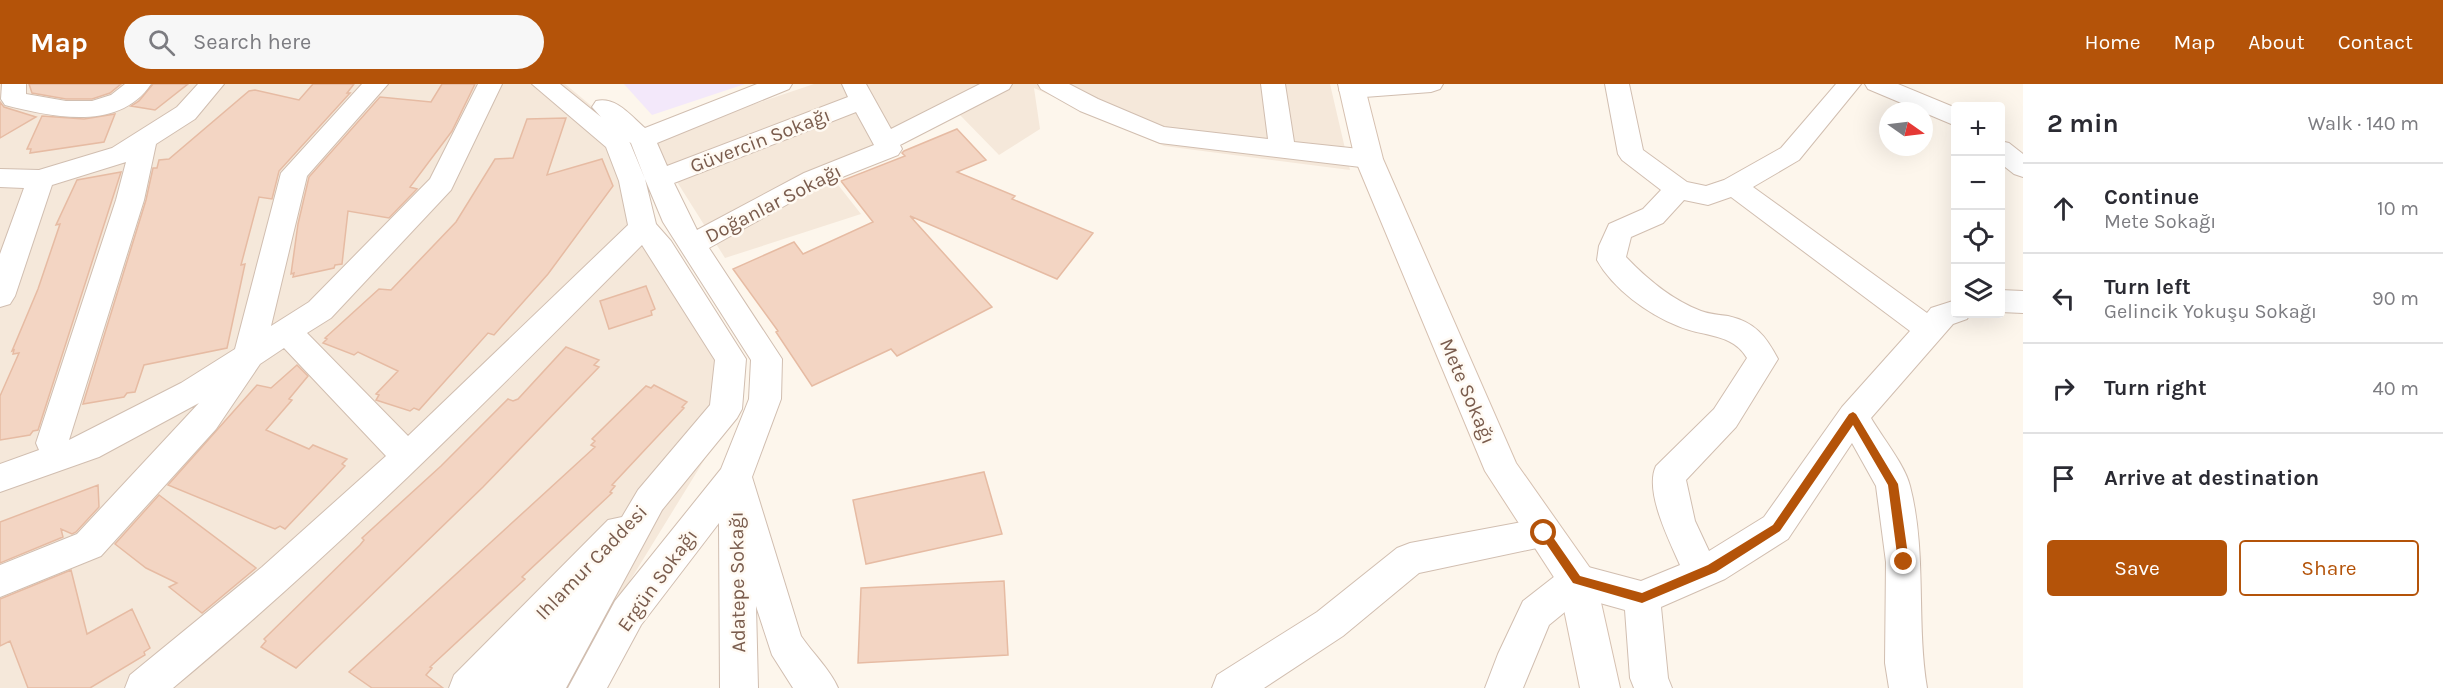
<!DOCTYPE html>
<meta charset="utf-8">
<style>
:root{--surface:#fff;--page:#f7f7f7;--text:#2b2b33;--muted:#7c7c81;--line:#e1e1e2;--accent:#b45309}
body{margin:0;font-family:Karla,sans-serif;background:var(--page);color:var(--text)}
.controls{position:absolute;right:18px;top:18px;display:grid;overflow:hidden;border-radius:6px;box-shadow:0 6px 24px #0002}
.controls button{width:54px;height:54px;display:grid;place-items:center;padding:0;border:0;border-bottom:2px solid var(--line);background:var(--surface);color:var(--text);font:30px sans-serif}
.compass{position:absolute;left:1879px;top:18px;width:54px;height:54px;border-radius:50%;background:var(--surface);box-shadow:0 6px 24px #0002;rotate:104deg}
.stop{position:absolute;width:18px;height:18px;margin:-14px;border:4px solid #b45309;border-radius:50%;background:#fff}
.stop.end{background:#b45309;border-color:#fff;box-shadow:0 2px 6px #0008}
.list{margin:0;padding:0;list-style:none}
h2{display:flex;justify-content:space-between;align-items:center;height:78px;margin:0;padding:0 24px;font-size:26px}
h2 small{font-size:20px;font-weight:400;color:var(--muted)}
.list li{display:grid;grid-template-columns:39px 1fr auto;gap:18px;align-items:center;box-sizing:border-box;height:90px;padding:0 24px;border-top:2px solid var(--line)}
.list b{display:block;font-size:22px;white-space:nowrap}
.list p{margin:0;font-size:20px;white-space:nowrap;color:var(--muted)}
.list em{font-size:20px;font-style:normal;color:var(--muted)}
.actions{display:flex;gap:12px;padding:18px 24px}
.actions a{flex:1;padding:14px 0;border:2px solid var(--accent);border-radius:6px;text-align:center;font-size:21px;color:var(--accent)}
.actions .main{background:var(--accent);color:#fff}
.icon{flex:none;width:33px;height:33px;fill:none;stroke:currentColor;stroke-width:2;stroke-linecap:round;stroke-linejoin:round}
.map{position:relative;flex:none;width:2023px;height:604px;overflow:hidden}
header{display:flex;align-items:center;gap:36px;box-sizing:border-box;height:84px;padding:0 30px;background:var(--accent);color:#fff}
header strong{font-size:28px}
nav{display:flex;gap:33px;margin-inline-start:auto;font-size:21px}
.search{width:420px;height:54px;background:var(--page);display:flex;align-items:center;gap:15px;box-sizing:border-box;padding:0 21px;border-radius:33px;color:var(--muted);font-size:22px}
main{display:flex}
aside{flex:1;background:var(--surface)}
.map>svg:first-child{display:block}
.residential{fill:#f5e8da}
.education{fill:#f3e8fa}
.building{fill:#f3d5c3;stroke:#e6bba3;stroke-width:1.5}
.lines{fill:none;stroke-linecap:round;stroke-linejoin:round}
.minor-casing{stroke:#d1beb0;stroke-width:2}
.secondary-casing{stroke:#d6c0b0;stroke-width:2}
.minor{fill:#fff;fill-rule:evenodd}
.secondary{fill:#fff;fill-rule:evenodd}
.route{fill:#b45309}
.labels{text-anchor:middle;stroke-width:5;stroke-linejoin:round;paint-order:stroke}
.street-label{font-size:20px;fill:#7a5c4d;stroke:#fffaf3}
</style>
<header>
<strong>Map</strong>
<div class="search"><svg class="icon" aria-label="search" viewBox="0 0 24 24"><circle cx="10" cy="10" r="6"/><path d="M15 15l6 6"/></svg>Search here</div>
<nav><a>Home</a><a>Map</a><a>About</a><a>Contact</a></nav>
</header>
<main>
<div class="map">
<svg width="2023" height="604" viewBox="0 0 2023 604">
<rect width="100%" height="100%" fill="#fdf6ec"/>
<path class="residential" d="M0 0H565L629 53 654 138 742 267V308L730 334 564 604H0Z
M814 0H1330L1350 86 1164 62 1034 4 1040 45 999 71 959 30 835 97 861 130 725 174 650 55Z"/>
<path class="education" d="M624 0H745L652 31Z"/>
<path class="building" d="M29 0H121L110 9 92 15H66L32 9Z
M153 0H188L155 26 131 22 139 17Z
M313 0H354L347 9H350L279 87 272 115 259 113 241 181 245 180 227 264 144 281 135 308 127 309 124 313 83 320 146 116 153 84H157L159 76 169 75 249 7 255 6 299 16Z
M442 0H475L452 47 410 103 417 105 389 134 348 127 342 180 335 181 334 184 293 193 294 189 291 190 298 140 309 93 380 13 431 18Z
M0 18 4 23 36 33 0 54Z
M115 30 104 58 30 69 31 65H27L42 32 84 35Z
M566 34 547 91 602 75 613 102 548 190 494 251 488 249 419 326 414 324 410 327 376 316 379 311 376 310 398 287 358 268 354 271 323 259 327 255 325 254 379 205 391 206 456 138 495 75 513 74 527 35Z
M957 45 986 76 957 88 1015 112 1012 115 1093 149 1057 195 910 132 992 223 897 272 891 265 812 302 776 248 778 247 733 185 794 158 803 170 873 138 841 97 905 72 902 69 904 67Z
M121 88 38 346 33 347 30 351 0 356V312L19 269 13 270 14 266 12 267 38 205 60 140 56 141 77 96Z
M646 202 655 225 651 227 652 231 609 245 600 217Z
M566 263 599 276 594 281 599 283 483 403 296 584 261 563 266 557 264 555 360 461 364 456 362 454 441 382 508 315 513 317 518 315Z
M297 281 308 292 289 315 292 316 266 346 309 365 313 361 347 375 342 380 345 382 285 445 280 442 275 445 168 401 257 301 271 304Z
M654 301 687 318 682 323 684 324 612 401 615 402 610 408 612 409 522 493 525 495 430 583 432 584 426 591 443 604H372L349 588 595 363 591 361 595 357 592 355 646 302 651 304Z
M984 388 1002 450 866 480 853 416Z
M98 401 99 423 76 448 72 450 61 445 63 453 0 479V438Z
M159 411 256 484 202 529 169 503 177 499 146 484 115 460Z
M71 486 87 550 132 525 150 564 144 568 145 571 90 604H28L10 557 0 562V515Z
M1004 497 1008 571 858 579 861 504Z"/>
<g class="lines">
<g class="minor-casing">
<path id="minor" d="M2 0H26V10L66 17H92L111 11 125 0H151C119 48 52 33 5 21L1 15Z
M198 0H224L195 35 156 60 144 116 69 356 181 299 235 265 281 89 362 0H388L307 92 271 242 309 218 430 95 478 0H502L451 106 331 234 307 249 408 352 628 141 619 97 606 63 532 0H560L601 33 592 23 596 17C616 12 631 32 645 44L757 0H792L789 5 657 59 667 82 848 13 842 0H866L891 45 980 0H1012L1009 5 900 61 902 65 898 71 822 101 709 164 782 275 781 315 752 393 801 552C813 570 830 585 838 604H793L772 571 756 522 758 604H720L719 439 641 541 607 604H568L615 517 721 385 749 315 751 276 663 138 645 95 656 140 671 157 746 275 742 325 737 334 662 426 566 604H449L454 591 608 436 622 433 638 406 710 321 715 276 642 161C490 314 339 466 173 604H125L130 591 262 483 386 372 284 264 260 280 216 345 101 472 0 513V481L77 450 199 319 99 373 0 408V380L39 366 36 359 116 116 126 78 52 101 15 212 10 220 0 223V170L24 104 0 103V85L39 86 112 64 177 23ZM856 28 874 61 804 89 697 146 674 99ZM629 58 631 59 645 95 630 59Z
M1038 0H1069L1098 15 1164 43 1268 55 1261 0H1285L1294 58 1369 66 1378 69 1382 75 1378 81 1369 84 1160 59 1080 27 1041 5Z
M1344 0H1443L1440 5 1431 8 1351 14 1342 11 1339 6Z
M1605 0H1629L1643 66 1687 98 1706 102 1724 96 1781 64 1836 0H1861L1799 76 1753 103 1927 229 1931 224 1956 216V230H1970L1967 235 1953 240 1871 334C1882 353 1905 381 1910 402 1927 468 1916 537 1927 604H1889L1885 579 1886 478 1876 402 1852 359 1788 455 1725 495 1661 523 1668 594 1672 604H1634L1630 594 1625 526 1582 514 1549 541 1523 604H1485L1498 570 1523 517 1564 485 1577 480 1641 497 1680 481C1669 456 1644 407 1656 382L1714 325 1747 274C1733 249 1703 253 1678 242 1648 230 1613 205 1597 176L1599 162 1609 140 1643 125 1661 106 1622 76 1618 70ZM1731 113 1910 247 1842 323 1764 433 1709 467 1695 437 1686 396 1736 343 1778 275C1766 252 1755 238 1728 232 1719 231 1709 230 1701 227 1672 216 1647 195 1626 173L1631 153 1663 139 1684 116 1708 121Z
M1865 0H1898L1956 24V42L1868 5Z
M2000 57 2009 59 2023 70V93L2014 90 2000 79Z
M2000 206 2023 207V229L2000 228Z
M1544 434 1556 438 1561 449 1556 460 1419 489 1343 552 1264 604H1212L1217 591 1317 528 1397 464 1410 459Z"/>
</g>
<g class="secondary-casing">
<path id="secondary" d="M1338 0H1364L1383 75 1516 379 1590 484 1596 496 1620 604H1580L1559 501 1485 387 1355 75Z"/>
</g>
<use href="#minor" class="minor"/>
<use href="#secondary" class="secondary"/>
</g>
<path class="route" d="M1853 328 1856 330 1898 400 1909 478 1907 481 1904 482 1898 478 1888 401 1853 341 1780 447 1716 488 1642 519 1573 499 1539 449 1540 446H1548L1580 492 1642 509 1708 481 1773 441 1849 330Z"/>
<g class="labels">
<g class="street-label">
<text transform="translate(760 56) rotate(-21)" y="7">Güvercin Sokağı</text>
<text transform="translate(773 119) rotate(-27)" y="7">Doğanlar Sokağı</text>
<text transform="translate(1468 307) rotate(67)" y="7">Mete Sokağı</text>
<text transform="translate(591 478) rotate(-46)" y="7">Ihlamur Caddesi</text>
<text transform="translate(657 496) rotate(-54)" y="7">Ergün Sokağı</text>
<text transform="translate(737 498) rotate(-91)" y="7">Adatepe Sokağı</text>
</g>
</g>
</svg>
<div class="controls">
<button>+</button>
<button>−</button>
<button><svg class="icon" aria-label="locate" viewBox="0 0 24 24"><circle cx="12" cy="12" r="6"/><path d="M12 2v4M12 18v4M2 12h4M18 12h4"/></svg></button>
<button><svg class="icon" aria-label="layers" viewBox="0 0 24 24"><path d="M12 4l9 5-9 5-9-5zM3 14l9 5 9-5"/></svg></button>
</div>
<svg class="compass" viewBox="-18 -18 36 36"><path d="M0-13l5 13h-10z" fill="#e53935"/><path d="M0 13l5-13h-10z" fill="#7c7c81"/></svg>
<div class="stop" style="left:1544px;top:449px"></div>
<div class="stop end" style="left:1904px;top:478px"></div>
</div>
<aside>
<h2>2 min<small>Walk · 140 m</small></h2>
<ul class="list">
<li><svg class="icon" aria-label="ahead" viewBox="0 0 24 24"><path d="M12 20V5M6 11l6-6 6 6"/></svg><div><b>Continue</b><p>Mete Sokağı</p></div><em>10 m</em></li>
<li><svg class="icon" aria-label="left" viewBox="0 0 24 24"><path d="M17 20v-9H6M10 6l-5 5 5 5"/></svg><div><b>Turn left</b><p>Gelincik Yokuşu Sokağı</p></div><em>90 m</em></li>
<li><svg class="icon" aria-label="right" viewBox="0 0 24 24"><path d="M7 20v-9h11M14 6l5 5-5 5"/></svg><div><b>Turn right</b></div><em>40 m</em></li>
<li><svg class="icon" aria-label="arrive" viewBox="0 0 24 24"><path d="M6 21V4h12l-3 4 3 4H6"/></svg><div><b>Arrive at destination</b></div></li>
</ul>
<div class="actions"><a class="main">Save</a><a>Share</a></div>
</aside>
</main>
